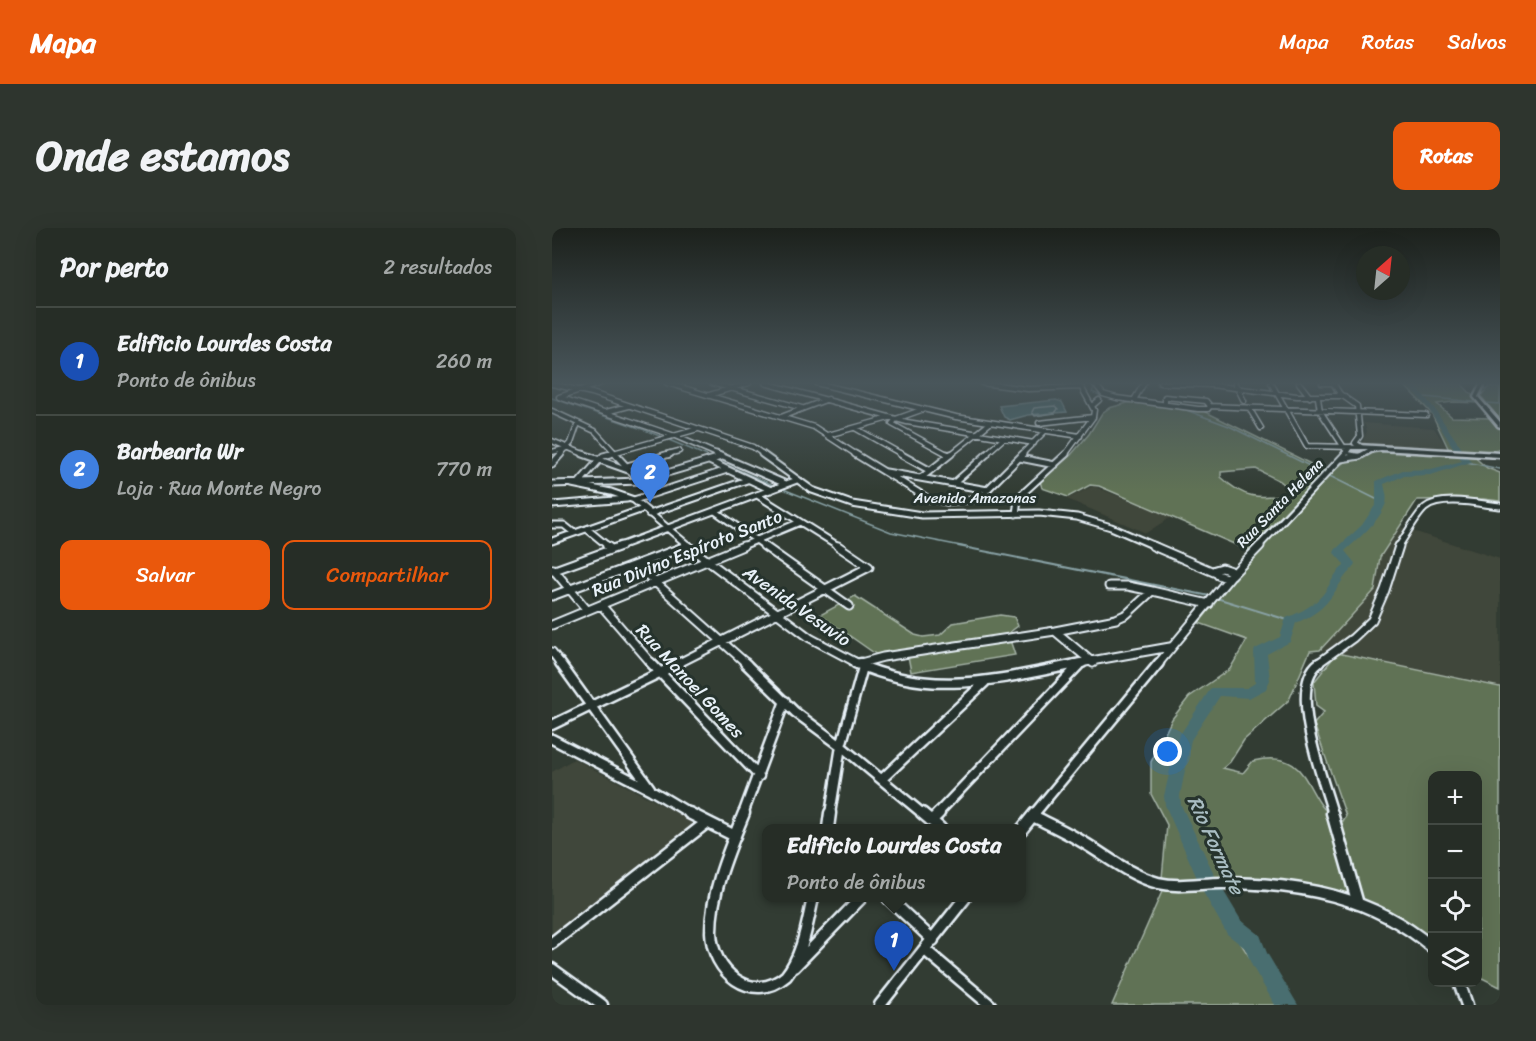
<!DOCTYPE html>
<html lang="pt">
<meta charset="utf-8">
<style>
:root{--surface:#262d26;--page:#2e352e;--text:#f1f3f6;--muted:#a4a8a7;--line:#424943;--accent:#ea580c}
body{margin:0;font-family:Sriracha,sans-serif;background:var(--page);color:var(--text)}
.controls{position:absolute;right:18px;bottom:18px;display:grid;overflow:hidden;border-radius:12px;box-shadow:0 6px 24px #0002}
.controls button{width:54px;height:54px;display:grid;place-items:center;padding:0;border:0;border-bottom:2px solid var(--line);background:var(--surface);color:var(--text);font:30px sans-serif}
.compass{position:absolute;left:804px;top:18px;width:54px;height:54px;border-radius:50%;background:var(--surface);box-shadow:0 6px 24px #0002;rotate:27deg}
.you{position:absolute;left:616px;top:524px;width:21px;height:21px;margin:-15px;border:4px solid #fff;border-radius:50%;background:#1a73e8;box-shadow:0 0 0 9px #1a73e833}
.badge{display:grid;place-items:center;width:39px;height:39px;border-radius:50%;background:var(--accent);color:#fff;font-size:20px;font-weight:700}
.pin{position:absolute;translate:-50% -50px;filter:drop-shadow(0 2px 3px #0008)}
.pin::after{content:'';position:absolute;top:32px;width:21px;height:18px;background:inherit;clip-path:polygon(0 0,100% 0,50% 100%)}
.popup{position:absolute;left:210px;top:596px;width:264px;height:78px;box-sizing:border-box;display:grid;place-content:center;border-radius:12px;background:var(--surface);filter:drop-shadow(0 2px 4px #0005);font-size:20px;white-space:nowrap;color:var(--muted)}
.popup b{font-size:22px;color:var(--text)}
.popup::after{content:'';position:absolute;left:50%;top:100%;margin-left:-12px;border:12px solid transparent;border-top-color:var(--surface)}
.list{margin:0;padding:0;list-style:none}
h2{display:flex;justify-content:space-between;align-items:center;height:78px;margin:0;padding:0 24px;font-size:26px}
h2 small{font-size:20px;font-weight:400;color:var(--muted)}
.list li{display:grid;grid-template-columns:39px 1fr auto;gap:18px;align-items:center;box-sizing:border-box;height:108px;padding:0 24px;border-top:2px solid var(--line)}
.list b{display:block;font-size:22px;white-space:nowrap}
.list p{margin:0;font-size:20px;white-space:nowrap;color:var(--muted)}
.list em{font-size:20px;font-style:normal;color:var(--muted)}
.actions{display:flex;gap:12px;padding:18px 24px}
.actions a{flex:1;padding:14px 0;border:2px solid var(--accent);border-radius:12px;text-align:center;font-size:21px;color:var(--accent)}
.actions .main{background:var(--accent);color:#fff}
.icon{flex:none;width:33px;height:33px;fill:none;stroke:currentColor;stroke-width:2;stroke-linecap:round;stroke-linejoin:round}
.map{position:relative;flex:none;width:948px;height:777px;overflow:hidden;border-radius:12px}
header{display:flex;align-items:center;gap:36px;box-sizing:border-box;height:84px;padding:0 30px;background:var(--accent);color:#fff}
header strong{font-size:28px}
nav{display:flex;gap:33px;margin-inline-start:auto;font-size:21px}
.intro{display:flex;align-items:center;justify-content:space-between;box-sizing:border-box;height:144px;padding:0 36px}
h1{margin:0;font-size:42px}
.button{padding:15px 27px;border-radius:12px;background:var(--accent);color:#fff;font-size:21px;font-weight:700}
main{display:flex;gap:36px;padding:0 36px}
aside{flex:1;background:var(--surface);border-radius:12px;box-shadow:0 6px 24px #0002}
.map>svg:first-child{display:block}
.built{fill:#41463a}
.green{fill:#617254;stroke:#a4b2a6;stroke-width:1.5;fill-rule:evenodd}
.water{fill:#4a6e70;stroke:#89a2a6;stroke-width:1.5}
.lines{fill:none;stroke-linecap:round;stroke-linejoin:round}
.shore{stroke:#a9bdc2;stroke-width:1.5}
.stream-far1{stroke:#89a2a6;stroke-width:1.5}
.stream{stroke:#89a2a6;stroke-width:2}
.river{fill:#4a6e70;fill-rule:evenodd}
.minor-far4-casing{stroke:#e8f1f8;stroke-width:7}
.minor-far3-casing{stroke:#e8f1f8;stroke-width:9}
.minor-far2-casing{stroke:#e8f1f8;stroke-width:11}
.minor-far1-casing{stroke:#e8f1f8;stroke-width:13}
.minor-casing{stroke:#e8f1f8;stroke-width:15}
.major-casing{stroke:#e8f1f8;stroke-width:5}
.minor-far4{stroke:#26332d;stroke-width:4}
.minor-far3{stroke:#26332d;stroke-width:5}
.minor-far2{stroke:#26332d;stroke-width:7}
.minor-far1{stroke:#26332d;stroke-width:8}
.minor{stroke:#26332d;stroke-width:10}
.major{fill:#26332d;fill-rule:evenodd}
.labels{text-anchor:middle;stroke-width:6;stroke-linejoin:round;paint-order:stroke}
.far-street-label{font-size:15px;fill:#e8f1f8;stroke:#26332d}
.street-label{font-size:18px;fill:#e8f1f8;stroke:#26332d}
.water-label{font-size:20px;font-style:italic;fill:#a9bdc2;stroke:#26332d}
</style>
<header>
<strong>Mapa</strong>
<nav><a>Mapa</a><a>Rotas</a><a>Salvos</a></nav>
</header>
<div class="intro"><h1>Onde estamos</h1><a class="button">Rotas</a></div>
<main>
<aside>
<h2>Por perto<small>2 resultados</small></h2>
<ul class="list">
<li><span class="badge" style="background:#1a4fb4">1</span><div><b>Edificio Lourdes Costa</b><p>Ponto de ônibus</p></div><em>260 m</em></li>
<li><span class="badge" style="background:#3f7fe0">2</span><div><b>Barbearia Wr</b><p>Loja · Rua Monte Negro</p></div><em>770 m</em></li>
</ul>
<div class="actions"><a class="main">Salvar</a><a>Compartilhar</a></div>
</aside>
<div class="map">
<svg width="948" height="777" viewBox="0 0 948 777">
<rect width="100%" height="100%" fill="#323c33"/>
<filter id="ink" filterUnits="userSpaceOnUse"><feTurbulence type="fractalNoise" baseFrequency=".0167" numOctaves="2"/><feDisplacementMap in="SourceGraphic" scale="12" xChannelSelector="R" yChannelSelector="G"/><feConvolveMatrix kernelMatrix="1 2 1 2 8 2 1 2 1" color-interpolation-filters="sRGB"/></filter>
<g filter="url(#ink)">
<path class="built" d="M812 195 882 200 896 221 810 216 815 203Z
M541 258 619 289 594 305 515 271Z
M848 299 948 331V459L768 422 823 362 828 329Z
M22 531 148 597 0 712V544Z"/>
<path class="green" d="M850 155H909L927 175 901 174 885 176 900 189 940 190 948 199V221L925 224 897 222 880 186Z
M937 158 948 160V192L929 168Z
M583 173 652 183 773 243 696 322 547 258 538 257 516 269 490 260 488 253 519 227 537 206 550 185 557 180ZM704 241 728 253 740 263 736 266C706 270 693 272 669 249V244Z
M826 221 920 227 935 240 948 245V273L931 271 865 272 828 329 823 362 768 422 758 423 737 472 692 512 678 534 671 540 691 545 701 533C766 518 749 580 791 593L794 588 762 496 772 484 764 478 762 454 785 425 948 459V759L926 748V548H880V715C814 656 753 658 670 649L669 652 649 653 728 777H560L616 650H610L615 597 599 566V534L620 491 637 469 678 441 695 412 647 395 694 335 784 241 797 230 811 229 817 223Z
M303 368 363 407 371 409 388 407 401 395 448 387 462 389 466 398 455 406 325 427 268 387Z
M458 412 463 427 359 444 356 428Z"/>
<path class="water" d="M504 172 510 174 515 184 476 187 458 192 452 189 447 178Z"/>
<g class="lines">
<path class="shore" d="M503 178 506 181 503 185 483 188 480 184 482 180Z"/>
<path class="stream-far1" d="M536 155 542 160 540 164 550 168
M873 169 922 174
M0 170 93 202 160 230
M934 175 948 176
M601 177 634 182 677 198 830 274
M164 232 223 258
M914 234 948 241
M231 261 339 304 414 319"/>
<path class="stream" d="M406 318 658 368 739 393"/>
<path class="river" d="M855 155H861L882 180 919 234 879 247 852 248 832 256C833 262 836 269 834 275 828 293 806 311 793 323L803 335C801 342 796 344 792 350 776 374 772 383 744 395L738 414 715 426 718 452 714 461 697 470 668 468 639 512 628 568 629 577 665 652 689 692 708 707 715 725 746 777H723L700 738 693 720 675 706 651 664 613 577 612 568 625 511 659 460H695L703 455 702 424 703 421 728 409 734 390C749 384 765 376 774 362 780 353 783 344 792 338V336L782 325 783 322 810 297 824 276V253L851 242 879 241 910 233 877 182Z"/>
<g class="minor-far4-casing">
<path id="minor-far4" d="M49 155 7 169 123 208 167 227
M115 155 262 199 305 227
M160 155 250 180
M213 155 355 194 482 215
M264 155 404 189 528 208
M430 155 476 161 528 159
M542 155 551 166 565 170 646 181H656L658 178 654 173 613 169V176
M608 155 660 157 745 168H792
M683 155 692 173
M719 155 755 218 799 219
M747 155 758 169
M770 155H782
M781 155 788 166 805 178 808 208 803 215 809 219
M0 156 40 165 201 219 212 227
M157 167 197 155
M766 170 768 183 793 221
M582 172 592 155
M540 178 547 172
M658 178 874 187
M697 180 709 200
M369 182 344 191 340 196 397 227
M0 183 43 203 65 227
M54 184 77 178
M229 189 276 171
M487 195 541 189
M303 200 351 227
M276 207 337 190
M0 213 34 227
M0 224 16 220
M8 227 19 215 26 195
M54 227 146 201
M112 227 127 223
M398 227 438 195
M433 227 452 210
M469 227 493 203
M513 227 541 189 542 182 527 155
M792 227 794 225"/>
</g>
<g class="minor-far3-casing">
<path id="minor-far3" d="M31 226 79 243
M63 226 88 253
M164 226 234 256
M210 226 260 262 300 276 370 287 487 285 525 289 559 299 605 319
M303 226 377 271 395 274 437 270 466 271
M348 226 377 242
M395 226 397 227
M51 228 59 226
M468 230 503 237
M789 231 808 228
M157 233 219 262
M0 236 9 226
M75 238 118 226
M334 244 436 262
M369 250 399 226
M0 256 88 253 169 229
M20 256 59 264 82 272 138 319
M26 256 49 230
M401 256 435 226
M432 265 471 226
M205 267 288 319
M82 272 175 242
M0 277 75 271
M163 283 214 319
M97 286 195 252
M464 286 466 271 469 267 514 226
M0 297H12L22 305
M35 301 57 319
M0 313 91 281
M65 319 245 252
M130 319 135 317
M188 319 248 294
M706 319 793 226
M846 319C854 308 863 289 873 280 889 267 929 276 948 278"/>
</g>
<g class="minor-far2-casing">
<path id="minor-far2" d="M55 318 59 321
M136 318 258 410 307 436
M212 318 297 378
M601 318 664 345
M84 337 195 436
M670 340 679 343 680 347 674 350 666 347 663 342Z
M1 341 35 382
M0 343 69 318
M681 346 708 318
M557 358H576L600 363
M0 368 134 318
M49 377 100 436
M0 397 191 318
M0 424 9 436
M541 435 503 403 564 391 575 386 600 363 657 376
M125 436 317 339 286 318
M305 436 331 429 503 403
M522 436 618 419
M606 436 678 349
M765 436 801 410 820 392 833 362 847 318"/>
</g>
<g class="minor-far1-casing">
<path id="minor-far1" d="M8 435 98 560
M99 435 207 548
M193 435 243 484 289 518 371 586
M303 435C383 471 449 450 530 435
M767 435C734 459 772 553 781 586
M305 436 309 435
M0 497 128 435
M0 511 99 562 139 586
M330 551 433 454
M191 586 233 473
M278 586 289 518 311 439
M385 586 527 437
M482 586 607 435"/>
</g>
<g class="minor-casing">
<path id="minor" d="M137 585 183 608
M192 585C177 622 159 663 159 704 160 744 200 777 234 748 251 727 255 696 261 670
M370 585 388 600
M780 585 806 676
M481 588C499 597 517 605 534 616 557 630 579 648 606 655 627 660 649 655 670 655 748 655 820 668 880 719
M379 593 387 585
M276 600 278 585
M470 601 483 585
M336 670 381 712
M0 715 154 595
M373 722 438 777
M242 739 309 670
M0 741 50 777
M907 754 915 777
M328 777 413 670"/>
</g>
<g class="major-casing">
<path id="major" d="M929 155H933L926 169 948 194V199L946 198 922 169Z
M805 217 948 225V229L829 222 821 223 808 230 791 225 795 219ZM799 221H816L807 226 797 224Z"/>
</g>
<use href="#minor-far4" class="minor-far4"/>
<use href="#minor-far3" class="minor-far3"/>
<use href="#minor-far2" class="minor-far2"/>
<use href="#minor-far1" class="minor-far1"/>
<use href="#minor" class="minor"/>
<use href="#major" class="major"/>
</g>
</g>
<linearGradient id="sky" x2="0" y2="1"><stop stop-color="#1c211c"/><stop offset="0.59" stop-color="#49565b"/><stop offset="1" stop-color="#49565b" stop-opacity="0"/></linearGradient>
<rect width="948" height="263" fill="url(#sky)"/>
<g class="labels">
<g class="far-street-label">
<text x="423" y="275">Avenida Amazonas</text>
<text transform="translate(728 275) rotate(-46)" y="5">Rua Santa Helena</text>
</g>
<g class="street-label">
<text transform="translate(135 325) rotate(-22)" y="6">Rua Divino Espíroto Santo</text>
<text transform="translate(245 378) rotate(35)" y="6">Avenida Vesuvio</text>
<text transform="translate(138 453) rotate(47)" y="6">Rua Manoel Gomes</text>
</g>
<g class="water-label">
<text transform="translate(664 617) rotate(65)" y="7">Rio Formate</text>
</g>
</g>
</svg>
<div class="controls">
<button>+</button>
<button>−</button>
<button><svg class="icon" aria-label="locate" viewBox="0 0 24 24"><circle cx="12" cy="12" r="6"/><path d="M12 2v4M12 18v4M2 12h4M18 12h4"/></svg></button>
<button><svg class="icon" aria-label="layers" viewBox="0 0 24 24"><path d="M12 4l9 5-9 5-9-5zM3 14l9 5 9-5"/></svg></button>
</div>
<svg class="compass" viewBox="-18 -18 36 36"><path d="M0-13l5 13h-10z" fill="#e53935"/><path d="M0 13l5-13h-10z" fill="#a4a8a7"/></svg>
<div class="you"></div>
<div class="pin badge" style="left:342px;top:743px;background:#1a4fb4">1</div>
<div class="popup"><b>Edificio Lourdes Costa</b>Ponto de ônibus</div>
<div class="pin badge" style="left:98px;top:275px;background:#3f7fe0">2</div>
</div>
</main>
